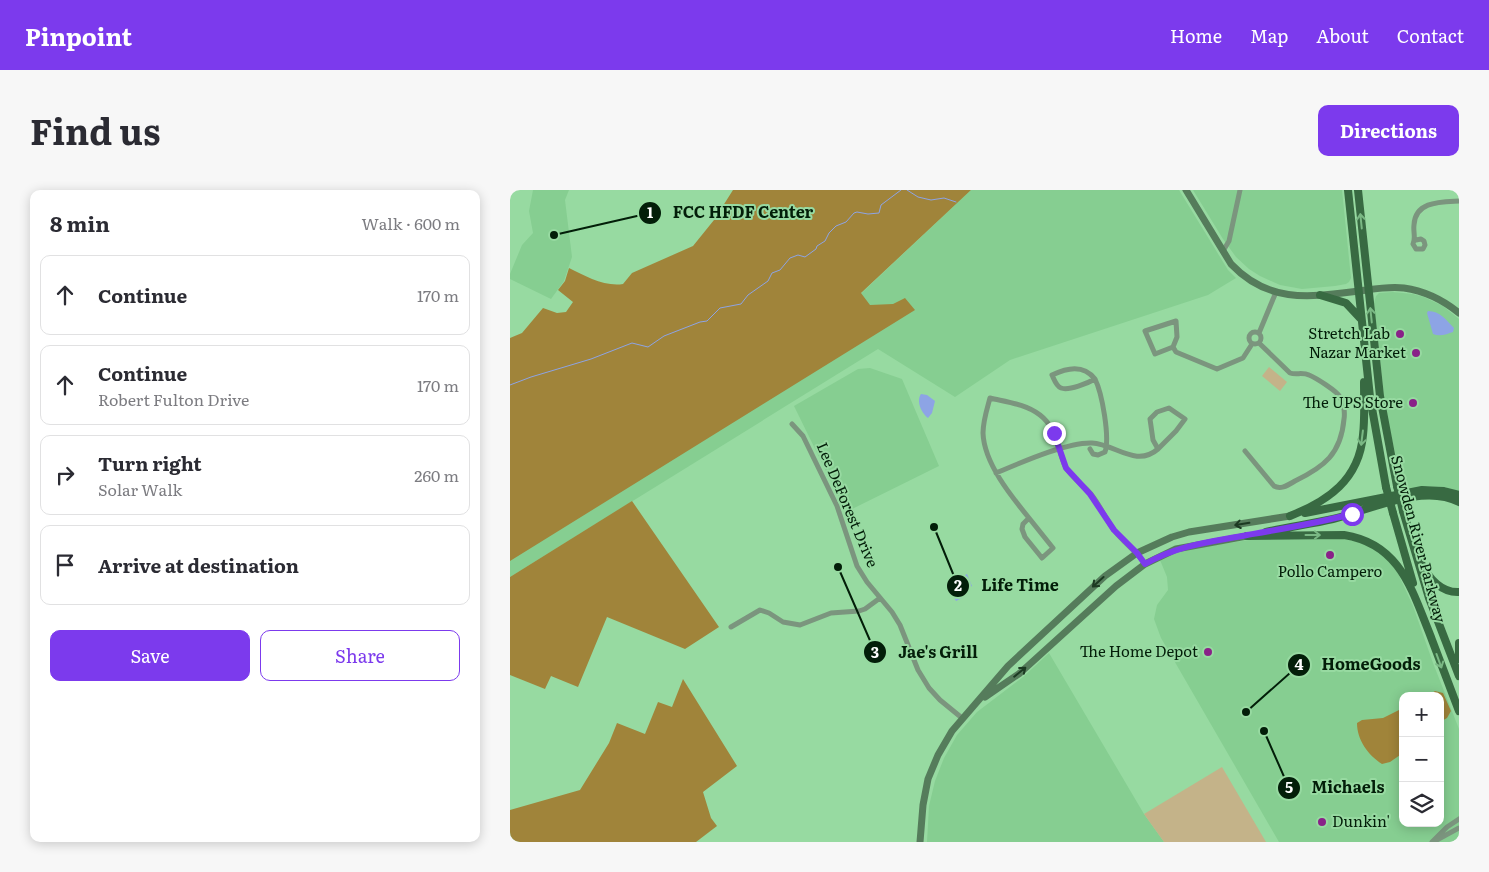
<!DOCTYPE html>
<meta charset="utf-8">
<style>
:root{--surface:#fff;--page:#f7f7f7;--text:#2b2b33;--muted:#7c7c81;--line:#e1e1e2;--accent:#7c3aed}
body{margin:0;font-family:Literata,serif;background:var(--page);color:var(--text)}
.controls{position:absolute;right:15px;bottom:15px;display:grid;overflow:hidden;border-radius:10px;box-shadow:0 2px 12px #0003}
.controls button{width:45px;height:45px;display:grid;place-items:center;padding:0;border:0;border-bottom:1px solid var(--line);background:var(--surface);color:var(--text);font:25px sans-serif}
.stop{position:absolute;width:15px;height:15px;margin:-11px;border:4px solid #7c3aed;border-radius:50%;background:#fff}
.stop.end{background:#7c3aed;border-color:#fff;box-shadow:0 1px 5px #0008}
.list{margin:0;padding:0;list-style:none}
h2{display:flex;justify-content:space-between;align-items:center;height:65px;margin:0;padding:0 20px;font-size:21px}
h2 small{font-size:16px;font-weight:400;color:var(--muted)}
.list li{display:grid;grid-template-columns:32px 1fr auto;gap:15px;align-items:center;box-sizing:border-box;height:80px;margin:0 10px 10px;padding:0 10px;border:1px solid var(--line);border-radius:10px}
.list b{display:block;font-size:19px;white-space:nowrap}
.list p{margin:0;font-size:16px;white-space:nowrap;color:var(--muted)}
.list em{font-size:16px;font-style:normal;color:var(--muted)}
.actions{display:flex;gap:10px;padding:15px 20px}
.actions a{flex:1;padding:11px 0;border:1px solid var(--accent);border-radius:10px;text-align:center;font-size:18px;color:var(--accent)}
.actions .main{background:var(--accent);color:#fff}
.icon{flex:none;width:28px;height:28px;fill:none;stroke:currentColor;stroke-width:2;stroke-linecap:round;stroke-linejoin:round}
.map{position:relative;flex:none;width:949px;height:652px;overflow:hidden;border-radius:10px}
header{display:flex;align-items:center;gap:30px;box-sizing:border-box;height:70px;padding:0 25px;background:var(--accent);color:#fff}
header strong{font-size:24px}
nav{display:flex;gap:28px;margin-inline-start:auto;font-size:18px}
.intro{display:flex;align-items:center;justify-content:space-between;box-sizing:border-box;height:120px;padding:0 30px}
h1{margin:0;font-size:35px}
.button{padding:12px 22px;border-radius:10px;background:var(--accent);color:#fff;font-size:18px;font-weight:700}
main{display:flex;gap:30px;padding:0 30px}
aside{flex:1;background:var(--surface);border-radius:10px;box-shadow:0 2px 12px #0003}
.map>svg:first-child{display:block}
.built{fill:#86ce91;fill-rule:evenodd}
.green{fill:#c4b389}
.forest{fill:#a0843a}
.water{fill:#8da4e5}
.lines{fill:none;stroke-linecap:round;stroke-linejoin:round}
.stream{stroke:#8da4e5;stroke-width:1}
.street{stroke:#7b957e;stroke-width:5}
.secondary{stroke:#557c5b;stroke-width:7}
.primary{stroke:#386a42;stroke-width:8}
.primary-bridge{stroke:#386a42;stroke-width:8}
.oneway{stroke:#7ab884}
.oneway2{stroke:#1c3a22}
.route{stroke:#7c3aed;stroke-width:6}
.poi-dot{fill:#892188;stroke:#97daa1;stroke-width:2}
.labels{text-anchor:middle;stroke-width:4;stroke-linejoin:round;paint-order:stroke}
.poi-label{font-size:15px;fill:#031e09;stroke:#97daa1;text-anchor:end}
.street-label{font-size:15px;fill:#031e09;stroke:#97daa1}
.leader{fill:none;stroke:#031e09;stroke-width:2}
.callout-dot{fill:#031e09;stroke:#97daa1;stroke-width:2}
.mark-label{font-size:15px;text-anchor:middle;font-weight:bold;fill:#fff}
.callout-label{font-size:16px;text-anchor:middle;font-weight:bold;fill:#031e09;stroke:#97daa1;stroke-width:4;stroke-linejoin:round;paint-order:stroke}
</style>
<header>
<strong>Pinpoint</strong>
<nav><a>Home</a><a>Map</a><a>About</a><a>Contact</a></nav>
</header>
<div class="intro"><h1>Find us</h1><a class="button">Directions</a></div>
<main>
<aside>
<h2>8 min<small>Walk · 600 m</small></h2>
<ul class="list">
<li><svg class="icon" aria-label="ahead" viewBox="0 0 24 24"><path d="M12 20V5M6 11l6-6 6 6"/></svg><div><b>Continue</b></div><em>170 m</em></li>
<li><svg class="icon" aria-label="ahead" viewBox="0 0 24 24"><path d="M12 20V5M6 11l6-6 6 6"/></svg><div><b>Continue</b><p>Robert Fulton Drive</p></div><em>170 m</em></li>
<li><svg class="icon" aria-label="right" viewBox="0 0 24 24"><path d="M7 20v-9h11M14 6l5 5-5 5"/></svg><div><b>Turn right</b><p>Solar Walk</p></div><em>260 m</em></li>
<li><svg class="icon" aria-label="arrive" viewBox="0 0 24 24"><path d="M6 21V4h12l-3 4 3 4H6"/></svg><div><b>Arrive at destination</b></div></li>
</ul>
<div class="actions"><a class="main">Save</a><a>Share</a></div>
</aside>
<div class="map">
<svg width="949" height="652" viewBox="0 0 949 652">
<rect width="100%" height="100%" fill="#97daa1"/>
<path class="built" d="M23 0H59L55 10 62 67 54 91 41 109 0 89V84L12 55 23 43 19 21Z
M461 0H669L718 80 726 88 698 105 500 170 445 207 368 159 0 387V366L323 130Z
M683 0H832L841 88 839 92 836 94 825 96 792 99 770 95 750 86 739 79 726 67 713 49Z
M883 102 903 104 914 107 933 116 949 129V302L935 297 919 296 894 300 880 241 874 206 864 113 866 106 869 103Z
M360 178 392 189 429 276 336 322 284 216 348 179Z
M834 349 849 352 863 358 875 367 886 379 903 416 923 473 949 539V652H769L651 448 644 429 647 415 658 400 657 387 650 370 669 362 685 358 739 350ZM893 506H930V633H893Z
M539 463 634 624 654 652H417L419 616 425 591 434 568 447 545 467 522 513 487Z"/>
<path class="green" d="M759 177 777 192 770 201 752 186Z
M712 577 756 652H654L634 624Z"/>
<path class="forest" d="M223 0H461L351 103 360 115 383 114 395 108 405 120 0 371V148L12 143 33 118 47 123 56 122 63 112 48 100 55 91 59 78C75 86 95 97 113 94L122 83 183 56 204 30Z
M122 311 209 437 175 459 97 427 68 497 41 486 35 499 0 485V387Z
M173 489 227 576 193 602 201 628 207 636 186 652H0V620L70 600 99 553 107 533 135 544 148 512 162 517Z
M925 501 933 503 941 521 937 528 930 532V506H917Z
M893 518V563L880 572 872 574C858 565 847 550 847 533L852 530 873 528Z"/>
<path class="water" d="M918 121C930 121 936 130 944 138L943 142C937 144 930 147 923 144L917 123Z
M411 204 417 205 425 211 422 223 418 228C411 223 406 211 411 204Z
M457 384 462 396 452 401 454 407 446 411 440 401 447 398 444 391Z"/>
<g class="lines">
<path class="stream" d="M397 0 408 7 421 10 434 8 446 12
M0 195 21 187 81 169 122 153 138 157 154 146 190 132 197 131 210 118 231 114 238 105 258 91 262 83 270 80 280 68 288 65 295 67 306 59 307 56 315 51 319 43 326 36 336 32 344 23 347 22 358 24 369 23 371 15 391 0"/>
<path class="street" d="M906 50 911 49 914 51 915 55 913 59H906L903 54C906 48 903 42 904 35 905 11 931 12 949 11
M713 61 719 51 730 0
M739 148a6 6 0 1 1 12 0a6 6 0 1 1-12 0Z
M749 143 766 102
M663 157 645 164 635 141 666 131 667 147 663 157 666 162 707 179 733 168 742 154
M282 234 293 246 327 316 347 376 357 392 382 422 390 435 408 480 419 498 430 510 452 528
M580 259 583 264 588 265 595 262C600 247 592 203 585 189 578 193 559 201 551 198 546 196 544 189 542 185 557 178 573 174 585 189
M735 261 764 296C771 300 778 295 785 291 814 277 831 264 834 229 835 223 834 213 830 207 827 201 806 188 799 185 793 182 786 185 780 183L749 153
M486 283C510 273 557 252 582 253 605 254 626 278 648 259L643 250 640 229 647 222 659 218 675 229 666 241 648 259
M519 328 543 358 532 368 515 347 512 339 513 334 519 328C501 306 474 273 473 243 473 231 477 219 480 208 497 212 516 214 530 225 547 238 547 258 555 276 561 288 573 294 581 304 590 315 595 328 604 340 613 352 626 361 635 374
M221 437 250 420 259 423 273 432 290 435 321 423 349 421 355 419 370 408
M925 651 949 638
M922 652 937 637 949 629"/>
<path class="secondary" d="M676 0 721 74C759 114 800 107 849 101 864 99 879 96 894 98 915 101 933 110 949 123
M475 507 510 483 606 396 635 374 666 359 737 346
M410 652 413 615 418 589 428 565 442 541 498 476 595 386 627 363 662 347 679 342 780 326"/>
<path class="primary" d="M838 0 860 207 876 297
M848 0 870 206 887 296
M810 105 836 113 850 128
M893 321 919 408 949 486
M795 323 912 300 934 301 949 305
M883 323 903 393
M780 326C818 311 849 290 853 245 855 228 854 209 854 192
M756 342C778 337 801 334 823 329 860 320 913 293 949 312
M737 346 834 345C891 354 902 401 921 447
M910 371C918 387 930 403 949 402
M919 442 949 521
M949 453V469"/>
<path class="primary-bridge" d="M887 296 893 321
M876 297 883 323"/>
</g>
<defs><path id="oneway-shaft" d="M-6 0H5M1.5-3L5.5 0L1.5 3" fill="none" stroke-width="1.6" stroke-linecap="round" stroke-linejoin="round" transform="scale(1.25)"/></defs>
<g class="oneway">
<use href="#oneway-shaft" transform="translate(851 31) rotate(-96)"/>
<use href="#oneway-shaft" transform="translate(861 125) rotate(-96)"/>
<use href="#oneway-shaft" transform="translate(852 248) rotate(97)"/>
<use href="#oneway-shaft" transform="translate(803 345)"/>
<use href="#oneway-shaft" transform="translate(929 471) rotate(70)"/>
</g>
<g class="oneway2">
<use href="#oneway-shaft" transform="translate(732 334) rotate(171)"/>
<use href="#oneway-shaft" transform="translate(588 392) rotate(138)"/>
<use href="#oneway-shaft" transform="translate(510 482) rotate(-39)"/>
</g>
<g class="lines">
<path class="route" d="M544 243 556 278 580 304 604 340 627 363 635 374C668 355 700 352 737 345 772 339 808 333 842 324"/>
</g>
<g class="poi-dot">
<circle cx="890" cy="144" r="5"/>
<circle cx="906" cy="163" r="5"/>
<circle cx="903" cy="213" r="5"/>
<circle cx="820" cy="365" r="5"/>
<circle cx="698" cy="462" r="5"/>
<circle cx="812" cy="632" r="5"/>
</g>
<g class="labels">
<g class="poi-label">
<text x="880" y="149">Stretch Lab</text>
<text x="896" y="168">Nazar Market</text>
<text x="893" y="218">The UPS Store</text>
<text x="820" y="387" text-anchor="middle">Pollo Campero</text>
<text x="688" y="467">The Home Depot</text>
<text x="822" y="637" text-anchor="start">Dunkin'</text>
</g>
<g class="street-label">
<text transform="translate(337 315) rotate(67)" y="5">Lee DeForest Drive</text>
<text transform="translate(908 349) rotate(75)" y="5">Snowden River Parkway</text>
</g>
</g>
<path class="leader" d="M44 45L140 23M424 337L448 396M328 377L365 462M736 522L789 475M754 541L779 598"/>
<g class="callout-dot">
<circle cx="44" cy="45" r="5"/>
<circle cx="424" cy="337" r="5"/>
<circle cx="328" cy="377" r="5"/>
<circle cx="736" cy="522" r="5"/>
<circle cx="754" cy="541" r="5"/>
<circle cx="140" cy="23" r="12"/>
<circle cx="448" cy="396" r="12"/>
<circle cx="365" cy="462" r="12"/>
<circle cx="789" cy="475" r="12"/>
<circle cx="779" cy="598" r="12"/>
</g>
<g class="mark-label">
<text x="140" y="28">1</text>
<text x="448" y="401">2</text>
<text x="365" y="468">3</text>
<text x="789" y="480">4</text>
<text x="779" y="603">5</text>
</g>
<g class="callout-label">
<text x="233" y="28">FCC HFDF Center</text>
<text x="510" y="401">Life Time</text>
<text x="428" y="468">Jae's Grill</text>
<text x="861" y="480">HomeGoods</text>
<text x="838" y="603">Michaels</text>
</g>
</svg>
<div class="controls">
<button>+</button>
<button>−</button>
<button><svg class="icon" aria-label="layers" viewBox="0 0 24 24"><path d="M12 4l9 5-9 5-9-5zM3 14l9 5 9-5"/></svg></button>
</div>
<div class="stop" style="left:842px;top:324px"></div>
<div class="stop end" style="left:544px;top:243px"></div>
</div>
</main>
